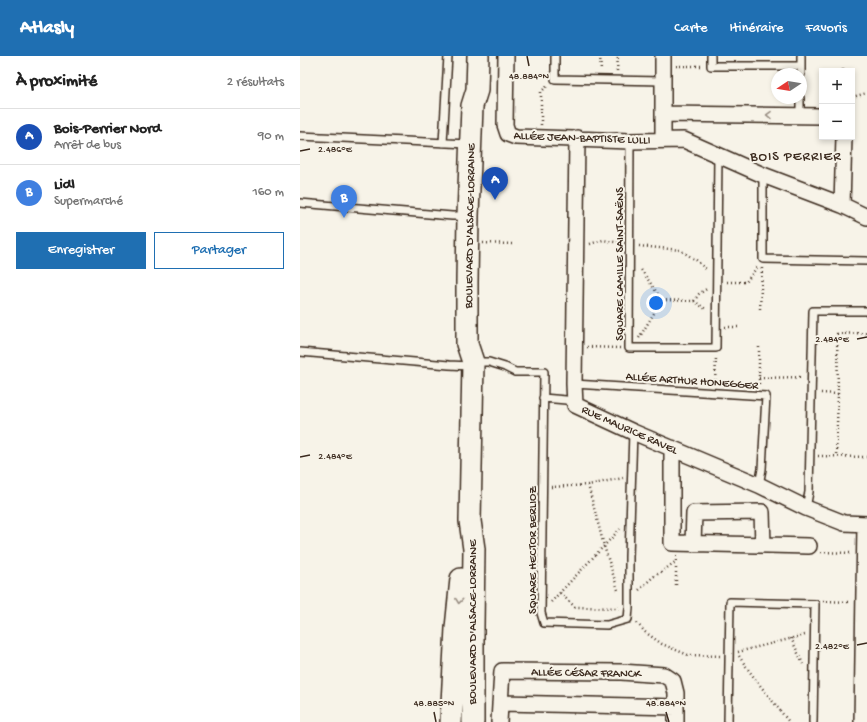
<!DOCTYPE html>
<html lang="fr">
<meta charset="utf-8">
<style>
:root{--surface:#fff;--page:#f2f2f2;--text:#222;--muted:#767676;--line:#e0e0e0;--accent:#1f6fb2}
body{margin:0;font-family:"Gochi Hand",sans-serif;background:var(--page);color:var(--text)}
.controls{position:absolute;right:12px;top:12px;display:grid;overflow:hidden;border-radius:0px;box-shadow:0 2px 6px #0003}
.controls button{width:36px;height:36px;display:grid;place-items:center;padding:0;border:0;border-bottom:1px solid var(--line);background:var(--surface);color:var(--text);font:20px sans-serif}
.compass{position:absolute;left:471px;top:12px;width:36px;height:36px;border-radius:50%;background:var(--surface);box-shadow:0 2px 6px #0003;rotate:258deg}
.you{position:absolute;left:356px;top:247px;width:14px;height:14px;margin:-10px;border:3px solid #fff;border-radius:50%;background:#1a73e8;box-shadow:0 0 0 6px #1a73e833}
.badge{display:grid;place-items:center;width:26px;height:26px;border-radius:50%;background:var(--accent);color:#fff;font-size:13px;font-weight:700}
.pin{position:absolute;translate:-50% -33px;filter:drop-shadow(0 1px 2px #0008)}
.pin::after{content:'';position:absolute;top:21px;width:14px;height:12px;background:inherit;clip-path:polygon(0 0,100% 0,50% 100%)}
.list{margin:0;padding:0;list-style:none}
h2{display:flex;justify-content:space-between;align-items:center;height:52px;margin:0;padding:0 16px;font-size:17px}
h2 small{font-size:13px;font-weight:400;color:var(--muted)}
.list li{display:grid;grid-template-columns:26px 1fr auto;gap:12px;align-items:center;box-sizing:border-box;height:56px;padding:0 16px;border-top:1px solid var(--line)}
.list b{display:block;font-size:15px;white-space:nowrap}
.list p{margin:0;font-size:13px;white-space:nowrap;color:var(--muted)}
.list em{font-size:13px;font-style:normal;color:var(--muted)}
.actions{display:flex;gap:8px;padding:12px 16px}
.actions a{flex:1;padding:9px 0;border:1px solid var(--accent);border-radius:0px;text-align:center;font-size:14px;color:var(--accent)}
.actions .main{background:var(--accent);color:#fff}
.map{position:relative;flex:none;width:567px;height:666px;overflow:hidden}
header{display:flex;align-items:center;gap:24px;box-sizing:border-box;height:56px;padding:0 20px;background:var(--accent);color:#fff}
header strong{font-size:19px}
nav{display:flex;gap:22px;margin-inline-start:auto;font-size:14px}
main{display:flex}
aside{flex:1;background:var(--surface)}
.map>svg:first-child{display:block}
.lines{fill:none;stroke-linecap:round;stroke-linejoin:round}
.lane-casing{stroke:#3b2a1e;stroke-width:10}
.street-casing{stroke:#3b2a1e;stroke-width:18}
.secondary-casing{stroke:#3b2a1e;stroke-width:24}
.path{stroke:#3b2a1e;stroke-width:2.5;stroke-dasharray:1 3;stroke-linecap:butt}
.lane{stroke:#f7f3e8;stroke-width:7}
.street{stroke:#f7f3e8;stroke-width:15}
.secondary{stroke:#f7f3e8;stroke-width:21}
.oneway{stroke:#998e83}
.ticks{fill:none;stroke:#3b2a1e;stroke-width:1.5}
.labels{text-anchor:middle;stroke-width:4;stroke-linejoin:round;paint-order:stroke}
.street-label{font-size:12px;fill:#3b2a1e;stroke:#f7f3e8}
.quarter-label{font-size:14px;letter-spacing:1px;fill:#3b2a1e;stroke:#f7f3e8}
.ticks-label{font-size:10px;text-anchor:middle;fill:#3b2a1e;stroke:#f7f3e8;stroke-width:4;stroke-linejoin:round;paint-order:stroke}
</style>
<header>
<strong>Atlasly</strong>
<nav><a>Carte</a><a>Itinéraire</a><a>Favoris</a></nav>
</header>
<main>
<aside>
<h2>À proximité<small>2 résultats</small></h2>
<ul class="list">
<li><span class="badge" style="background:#1a4fb4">A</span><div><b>Bois-Perrier Nord</b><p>Arrêt de bus</p></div><em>90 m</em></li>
<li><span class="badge" style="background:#3f7fe0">B</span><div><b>Lidl</b><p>Supermarché</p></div><em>160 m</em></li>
</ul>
<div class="actions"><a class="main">Enregistrer</a><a>Partager</a></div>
</aside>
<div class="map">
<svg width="567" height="666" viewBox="0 0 567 666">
<rect width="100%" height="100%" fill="#f7f3e8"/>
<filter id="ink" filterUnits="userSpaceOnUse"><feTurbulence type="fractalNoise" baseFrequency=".025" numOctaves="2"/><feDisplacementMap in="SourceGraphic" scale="8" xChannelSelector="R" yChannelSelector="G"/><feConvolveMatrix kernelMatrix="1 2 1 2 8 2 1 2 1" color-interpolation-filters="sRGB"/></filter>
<g filter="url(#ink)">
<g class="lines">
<g class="lane-casing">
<path id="lane" d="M255 0V23L363 25
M411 0V10H501
M501 18V0
M500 60V42
M0 80 168 88
M330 85 329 292H416L418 99
M143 87 148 0
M463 119V203L567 205
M0 147 152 160H167
M0 296 149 309 170 310
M175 306H189L205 311 215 316H244L241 557 244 567 307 569 328 563 329 552V501L333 376
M274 328 466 340 462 413 459 429
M243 342 266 344 275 349
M506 452 509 436 513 255H567
M428 666 430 546 515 548 513 666"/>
</g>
<g class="street-casing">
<path id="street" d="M206 0 205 69 208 78 216 81 330 85 384 84 463 119 542 149 567 161
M363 58 522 60
M277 82 274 328 275 349 333 376 459 429 506 452 544 467 567 468
M363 84V0
M542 149 544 81
M372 392V487L509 490
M393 488 394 457 462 456 463 489
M200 647 376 651
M199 666 202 615 321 616 364 619 373 625 376 637V666
M562 666 565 468"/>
</g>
<g class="secondary-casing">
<path id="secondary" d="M151 666 156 572 161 523
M173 666V570L174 493 170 465 173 306 167 288V226L168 160 172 50 177 34 178 0"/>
</g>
<path class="path" d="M300 0 301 15
M376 10H403
M543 13V15
M317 15 318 0
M552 41 567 37
M241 69V36L248 29
M183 187 212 188
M290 188 303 184 320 187
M339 190 380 194 396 204 407 214
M427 226H446L458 210
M362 244 394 245 407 254
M394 245 399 238 408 232
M460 253 462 212
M425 271H438
M339 282 362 244 340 212
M287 291 320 292
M459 291V331
M459 322 503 321
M415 328 416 301
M521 337 538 338 536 401
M538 338 537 278 567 277
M518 400 567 401
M288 429 304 490 318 534
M251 431 288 429 323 422
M521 496 552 497
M376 500V532
M339 534 353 521 364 514 375 506
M260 537 275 551 319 552
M523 545 550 546
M251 546 320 473
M337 567 345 576 362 588 388 599 420 600
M491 582 503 608
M438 596 505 579
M439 600C454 623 472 644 489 666"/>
<use href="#lane" class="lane"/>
<use href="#street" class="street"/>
<use href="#secondary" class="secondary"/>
</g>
<defs><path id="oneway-chevron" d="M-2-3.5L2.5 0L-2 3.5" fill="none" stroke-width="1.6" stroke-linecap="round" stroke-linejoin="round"/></defs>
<g class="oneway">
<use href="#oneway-chevron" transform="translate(469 59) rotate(-179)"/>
<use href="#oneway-chevron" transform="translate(159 545) rotate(96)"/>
</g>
</g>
<path class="ticks" d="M227 0 229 10M0 95 10 93M557 283 567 281M0 401 10 399M557 589 567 587M134 656 136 666M366 656 369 666"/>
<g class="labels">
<g class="street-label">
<text transform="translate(282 81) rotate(2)" y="4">ALLÉE JEAN-BAPTISTE LULLI</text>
<text transform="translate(169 170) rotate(-89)" y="4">BOULEVARD D'ALSACE-LORRAINE</text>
<text transform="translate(319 208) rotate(-90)" y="4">SQUARE CAMILLE SAINT-SAËNS</text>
<text transform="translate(392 324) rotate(4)" y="4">ALLÉE ARTHUR HONEGGER</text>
<text transform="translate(330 373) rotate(24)" y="4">RUE MAURICE RAVEL</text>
<text transform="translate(232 494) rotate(-90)" y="4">SQUARE HECTOR BERLIOZ</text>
<text transform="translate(172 566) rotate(-90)" y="4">BOULEVARD D'ALSACE-LORRAINE</text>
<text transform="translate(286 616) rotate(1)" y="4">ALLÉE CÉSAR FRANCK</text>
</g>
<g class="quarter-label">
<text x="496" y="104">BOIS PERRIER</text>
</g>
</g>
<g class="ticks-label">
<text x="229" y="23">48.884°N</text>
<text x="35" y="96">2.486°E</text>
<text x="532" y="286">2.484°E</text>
<text x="35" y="403">2.484°E</text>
<text x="532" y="593">2.482°E</text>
<text x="134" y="650">48.885°N</text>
<text x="366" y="650">48.884°N</text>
</g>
</svg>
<div class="controls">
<button>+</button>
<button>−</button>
</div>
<svg class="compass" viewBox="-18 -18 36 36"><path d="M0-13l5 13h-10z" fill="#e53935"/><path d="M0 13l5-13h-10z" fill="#767676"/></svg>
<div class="you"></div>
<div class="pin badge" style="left:195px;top:144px;background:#1a4fb4">A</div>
<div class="pin badge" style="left:44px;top:162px;background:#3f7fe0">B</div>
</div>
</main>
